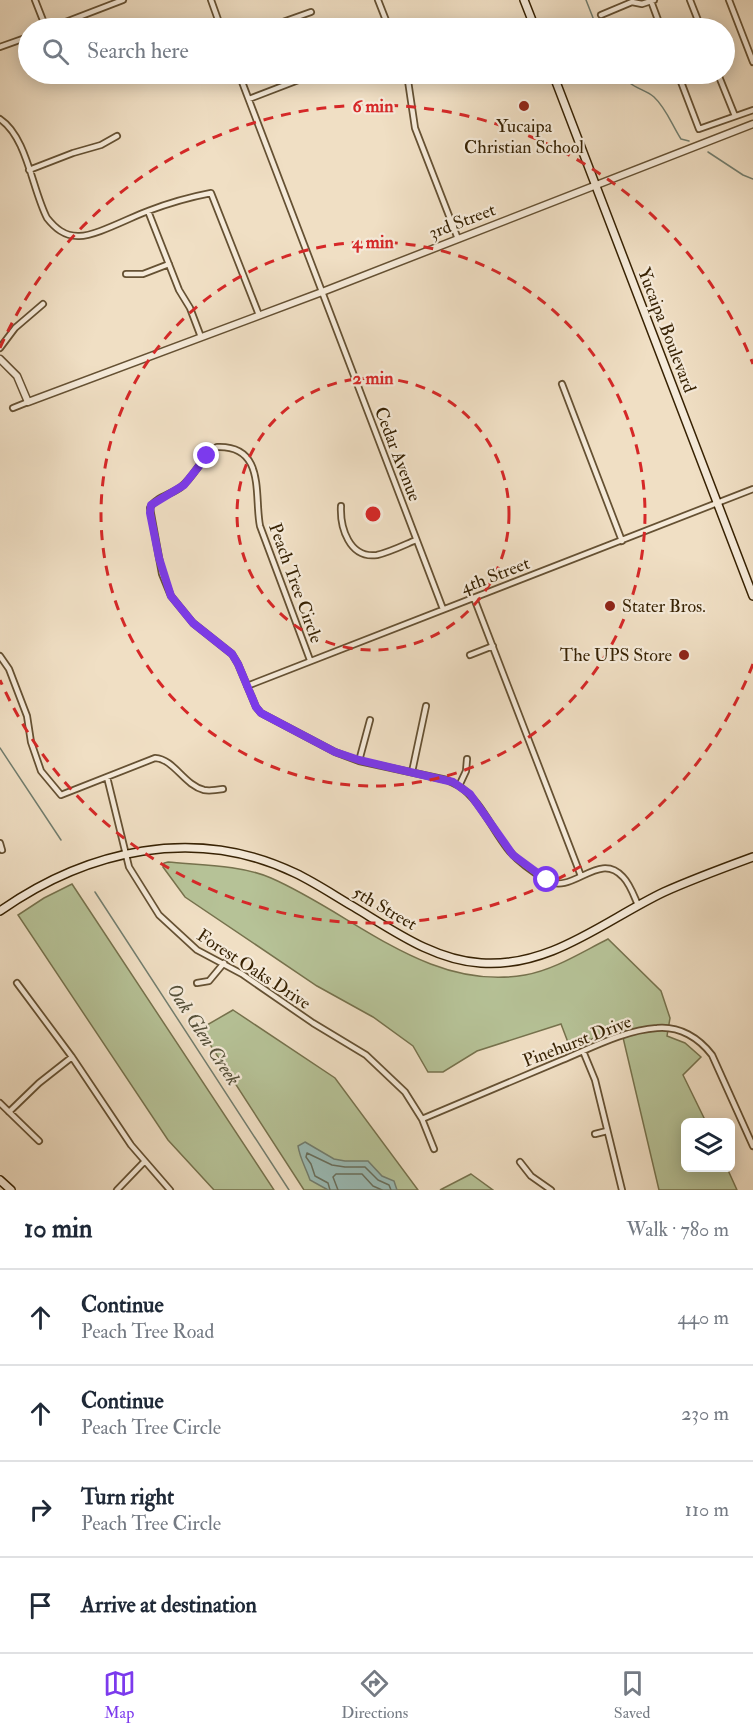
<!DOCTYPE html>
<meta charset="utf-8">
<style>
:root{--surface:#fff;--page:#f6f6f7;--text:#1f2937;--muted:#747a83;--line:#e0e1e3;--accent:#7c3aed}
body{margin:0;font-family:"IM FELL Double Pica",serif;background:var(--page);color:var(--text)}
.controls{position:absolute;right:18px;bottom:18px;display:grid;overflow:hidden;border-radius:9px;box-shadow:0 3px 15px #0003}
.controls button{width:54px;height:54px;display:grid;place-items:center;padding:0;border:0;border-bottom:2px solid var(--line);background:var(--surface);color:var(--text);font:30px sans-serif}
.stop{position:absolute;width:18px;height:18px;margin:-14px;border:4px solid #7c3aed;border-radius:50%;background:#fff}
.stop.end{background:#7c3aed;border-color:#fff;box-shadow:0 2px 6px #0008}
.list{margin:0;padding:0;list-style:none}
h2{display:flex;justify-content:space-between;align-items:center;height:78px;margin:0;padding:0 24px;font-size:26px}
h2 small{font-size:20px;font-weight:400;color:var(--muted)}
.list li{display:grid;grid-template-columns:39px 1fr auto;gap:18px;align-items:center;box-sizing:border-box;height:96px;padding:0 24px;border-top:2px solid var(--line)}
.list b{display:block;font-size:22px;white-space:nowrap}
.list p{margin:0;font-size:20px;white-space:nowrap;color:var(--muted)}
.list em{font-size:20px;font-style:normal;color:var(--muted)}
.icon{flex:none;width:33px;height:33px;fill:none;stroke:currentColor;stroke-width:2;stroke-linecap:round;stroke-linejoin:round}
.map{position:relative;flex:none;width:753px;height:1190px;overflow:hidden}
.search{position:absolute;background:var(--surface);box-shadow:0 3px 15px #0003;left:18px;right:18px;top:18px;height:66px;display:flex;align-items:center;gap:15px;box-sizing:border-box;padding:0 21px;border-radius:33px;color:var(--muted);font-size:22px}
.sheet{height:462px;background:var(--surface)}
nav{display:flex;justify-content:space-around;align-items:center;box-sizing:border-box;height:84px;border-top:2px solid var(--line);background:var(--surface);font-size:16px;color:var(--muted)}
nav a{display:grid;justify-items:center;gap:3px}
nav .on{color:var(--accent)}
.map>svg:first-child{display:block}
.green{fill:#b6c297;stroke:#76724d;stroke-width:1.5}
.water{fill:#9abcb7;stroke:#727e6f;stroke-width:1.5}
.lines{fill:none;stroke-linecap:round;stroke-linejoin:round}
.shore{stroke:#686f5d;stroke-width:1.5}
.stream{stroke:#727e6f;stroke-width:1.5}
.minor-casing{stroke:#655133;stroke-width:8}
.tertiary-casing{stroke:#655133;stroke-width:9}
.secondary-casing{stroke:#372203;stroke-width:10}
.minor{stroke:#f5ead9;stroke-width:4.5}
.tertiary{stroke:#f5ead9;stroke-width:6}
.secondary{stroke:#f5ead9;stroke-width:7}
.route{stroke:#7c3aed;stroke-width:8}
.ring{fill:none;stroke:#d62828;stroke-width:3;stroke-dasharray:10 8}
.poi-dot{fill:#8f2418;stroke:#f5ead9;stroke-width:2}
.labels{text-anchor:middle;stroke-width:4.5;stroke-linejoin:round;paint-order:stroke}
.poi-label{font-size:18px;fill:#372203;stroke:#f5ead9}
.street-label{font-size:18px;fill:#372203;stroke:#f5ead9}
.water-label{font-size:20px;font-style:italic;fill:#555039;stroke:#f5ead9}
.centre{fill:#d62828;stroke:#f5ead9;stroke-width:3}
.ring-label{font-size:18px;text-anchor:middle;font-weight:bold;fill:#d62828;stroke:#f5ead9;stroke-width:4.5;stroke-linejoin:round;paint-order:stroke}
</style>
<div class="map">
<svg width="753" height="1190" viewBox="0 0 753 1190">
<rect width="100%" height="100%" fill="#f0dfc4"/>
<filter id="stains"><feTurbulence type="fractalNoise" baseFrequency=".00333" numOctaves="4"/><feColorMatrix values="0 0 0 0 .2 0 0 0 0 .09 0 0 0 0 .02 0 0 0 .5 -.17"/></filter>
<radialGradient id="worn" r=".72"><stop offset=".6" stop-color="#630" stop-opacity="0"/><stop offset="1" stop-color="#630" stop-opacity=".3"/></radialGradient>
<path class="green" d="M168 862C200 865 242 865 271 878 354 914 428 992 525 975 554 970 582 952 608 939L661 991 670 1018 667 1036 685 1043 701 1057 683 1075 706 1122H686V1168H727L737 1190H659L621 1029 578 1044 577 1042 569 1045 561 1024 477 1051 443 1072H428L413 1046 373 1017 317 986 185 897 163 867 164 863Z
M72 884 274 1190H214L168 1140 18 915 44 898Z
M233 1010 335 1078 418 1190H304L200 1029Z
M471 1174 493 1190H440Z"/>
<path class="water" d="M305 1142 334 1159 345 1161H368L382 1176 394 1181 397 1190H328L310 1180C306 1168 300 1159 298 1146Z"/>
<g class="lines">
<path class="shore" d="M330 1190 328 1183 315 1176 311 1164 306 1157 307 1153 332 1165 345 1167H365L378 1180 389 1185 391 1190
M338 1190 333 1177 336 1174H362L373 1186 382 1190"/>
<path class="stream" d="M586 0 597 28
M629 82C636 89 646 90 654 97 666 108 672 125 681 139L689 141
M708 152 743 175 753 179
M0 748 61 840
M95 892 289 1190"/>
<g class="minor-casing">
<path id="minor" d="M35 0 46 28
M211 0 221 28
M378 0 389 28
M690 0 701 28
M729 0 753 62
M651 1 661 28
M601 15 632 2 642 4 654 0
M50 28 123 0
M266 28 311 12
M0 47 28 37
M239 74 443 609
M407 74 415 128 458 239
M678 74 699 129 753 110
M718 74 735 116
M249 99 314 74
M0 119C27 137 32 189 47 218 55 228 64 236 78 236 94 237 131 217 148 211 169 203 190 197 211 193L259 315
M29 170 73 153 101 145 117 136
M148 211 179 290 190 308 201 337
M126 274H143L169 264
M0 348 15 328 43 304
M562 384 622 541
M13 408 28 402
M341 506C340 527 349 559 377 555 390 552 404 545 416 540
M474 598 581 876
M470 655 493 646
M0 656 9 669 27 716 31 742 41 771 61 795 155 758C174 759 184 785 204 790 209 791 217 790 223 789
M310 660 260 526C254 496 266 445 217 447 202 456 195 476 181 487 172 494 154 498 150 508L162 574 171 596 193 623 232 654 238 664 256 707 261 713 335 752 359 761 447 780 459 786
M247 686 753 489
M467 759 466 771 459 786C480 800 492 829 507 848 516 860 533 872 546 880 573 896 598 850 623 877 630 884 634 896 638 905
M359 761 370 720
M412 772 426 706
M107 777 129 867 159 915 197 950 242 974 313 1023 366 1055 405 1092 422 1119 434 1149
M0 843 2 850
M17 983 72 1057 131 1145 170 1190
M197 983 209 981 224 963
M583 1051 595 1080 622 1190
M0 1103 39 1141
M9 1112 39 1083 72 1057
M422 1119C469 1099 515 1080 562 1060 591 1048 625 1030 657 1028 680 1026 699 1038 712 1055L753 1146
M595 1134 607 1131
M520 1162 531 1176 551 1190
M117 1190 144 1162"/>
</g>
<g class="tertiary-casing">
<path id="tertiary" d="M0 359 17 376 28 402 322 292 753 124"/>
</g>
<g class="secondary-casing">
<path id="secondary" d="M524 0 535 28
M553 74 753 596
M0 911C87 850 195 825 295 873 316 883 335 896 354 907 394 931 434 960 481 963 551 968 605 920 664 892 693 879 723 868 753 857
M0 1180 11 1190"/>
</g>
<use href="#minor" class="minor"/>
<use href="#tertiary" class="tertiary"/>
<use href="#secondary" class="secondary"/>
</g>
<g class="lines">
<path class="route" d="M207 456 184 485 151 505 150 513 159 558 171 596 193 623 232 654 238 664 256 707 261 713 335 752 359 760 453 782 470 794 513 855 547 880"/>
</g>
<g class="ring">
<circle cx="373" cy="514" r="136"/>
<circle cx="373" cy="514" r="272"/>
<path d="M753 664A408 408 0 0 1 0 680M0 348A408 408 0 0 1 753 364"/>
</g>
<g class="poi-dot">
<circle cx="524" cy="106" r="6"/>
<circle cx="610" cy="606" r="6"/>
<circle cx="684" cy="655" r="6"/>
</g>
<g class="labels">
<g class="poi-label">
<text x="524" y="132">Yucaipa<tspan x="524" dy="21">Christian School</tspan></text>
<text x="622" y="612" text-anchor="start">Stater Bros.</text>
<text x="672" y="661" text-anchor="end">The UPS Store</text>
</g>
<g class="street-label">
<text transform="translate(462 221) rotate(-21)" y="6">3rd Street</text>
<text transform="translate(667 330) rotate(69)" y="6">Yucaipa Boulevard</text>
<text transform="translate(398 454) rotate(69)" y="6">Cedar Avenue</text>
<text transform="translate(495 575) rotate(-21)" y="6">4th Street</text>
<text transform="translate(296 583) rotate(70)" y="6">Peach Tree Circle</text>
<text transform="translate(385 908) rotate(30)" y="6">5th Street</text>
<text transform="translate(254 969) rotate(33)" y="6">Forest Oaks Drive</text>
<text transform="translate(577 1041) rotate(-21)" y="6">Pinehurst Drive</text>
</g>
<g class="water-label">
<text transform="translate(204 1034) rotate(57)" y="7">Oak Glen Creek</text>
</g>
</g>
<circle cx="373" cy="514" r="9" class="centre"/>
<g class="ring-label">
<text x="373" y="112">6 min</text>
<text x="373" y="248">4 min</text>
<text x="373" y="384">2 min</text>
</g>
<rect width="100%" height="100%" filter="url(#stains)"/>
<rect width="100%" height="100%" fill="url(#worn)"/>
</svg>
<div class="controls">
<button><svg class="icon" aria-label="layers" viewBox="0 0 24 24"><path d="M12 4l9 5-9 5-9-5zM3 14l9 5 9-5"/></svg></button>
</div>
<div class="stop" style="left:547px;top:880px"></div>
<div class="stop end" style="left:207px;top:456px"></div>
<div class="search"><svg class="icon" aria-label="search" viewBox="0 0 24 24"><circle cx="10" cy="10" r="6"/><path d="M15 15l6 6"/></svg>Search here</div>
</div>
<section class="sheet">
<h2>10 min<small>Walk · 780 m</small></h2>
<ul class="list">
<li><svg class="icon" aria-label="ahead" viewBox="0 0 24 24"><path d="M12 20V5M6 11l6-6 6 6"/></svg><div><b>Continue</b><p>Peach Tree Road</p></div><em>440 m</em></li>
<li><svg class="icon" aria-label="ahead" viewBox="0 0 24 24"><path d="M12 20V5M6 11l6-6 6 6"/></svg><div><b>Continue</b><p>Peach Tree Circle</p></div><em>230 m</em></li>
<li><svg class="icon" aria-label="right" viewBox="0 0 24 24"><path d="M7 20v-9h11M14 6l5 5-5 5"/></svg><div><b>Turn right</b><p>Peach Tree Circle</p></div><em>110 m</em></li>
<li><svg class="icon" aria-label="arrive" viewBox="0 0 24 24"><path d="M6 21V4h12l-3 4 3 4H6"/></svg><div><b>Arrive at destination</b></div></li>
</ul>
</section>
<nav>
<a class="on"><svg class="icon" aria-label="map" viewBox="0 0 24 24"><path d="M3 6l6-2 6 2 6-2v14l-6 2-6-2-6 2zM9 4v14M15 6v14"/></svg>Map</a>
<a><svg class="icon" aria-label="directions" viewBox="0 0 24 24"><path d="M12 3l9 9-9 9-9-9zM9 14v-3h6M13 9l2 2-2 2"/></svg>Directions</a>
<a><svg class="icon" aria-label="saved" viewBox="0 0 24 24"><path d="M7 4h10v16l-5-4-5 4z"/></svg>Saved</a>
</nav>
